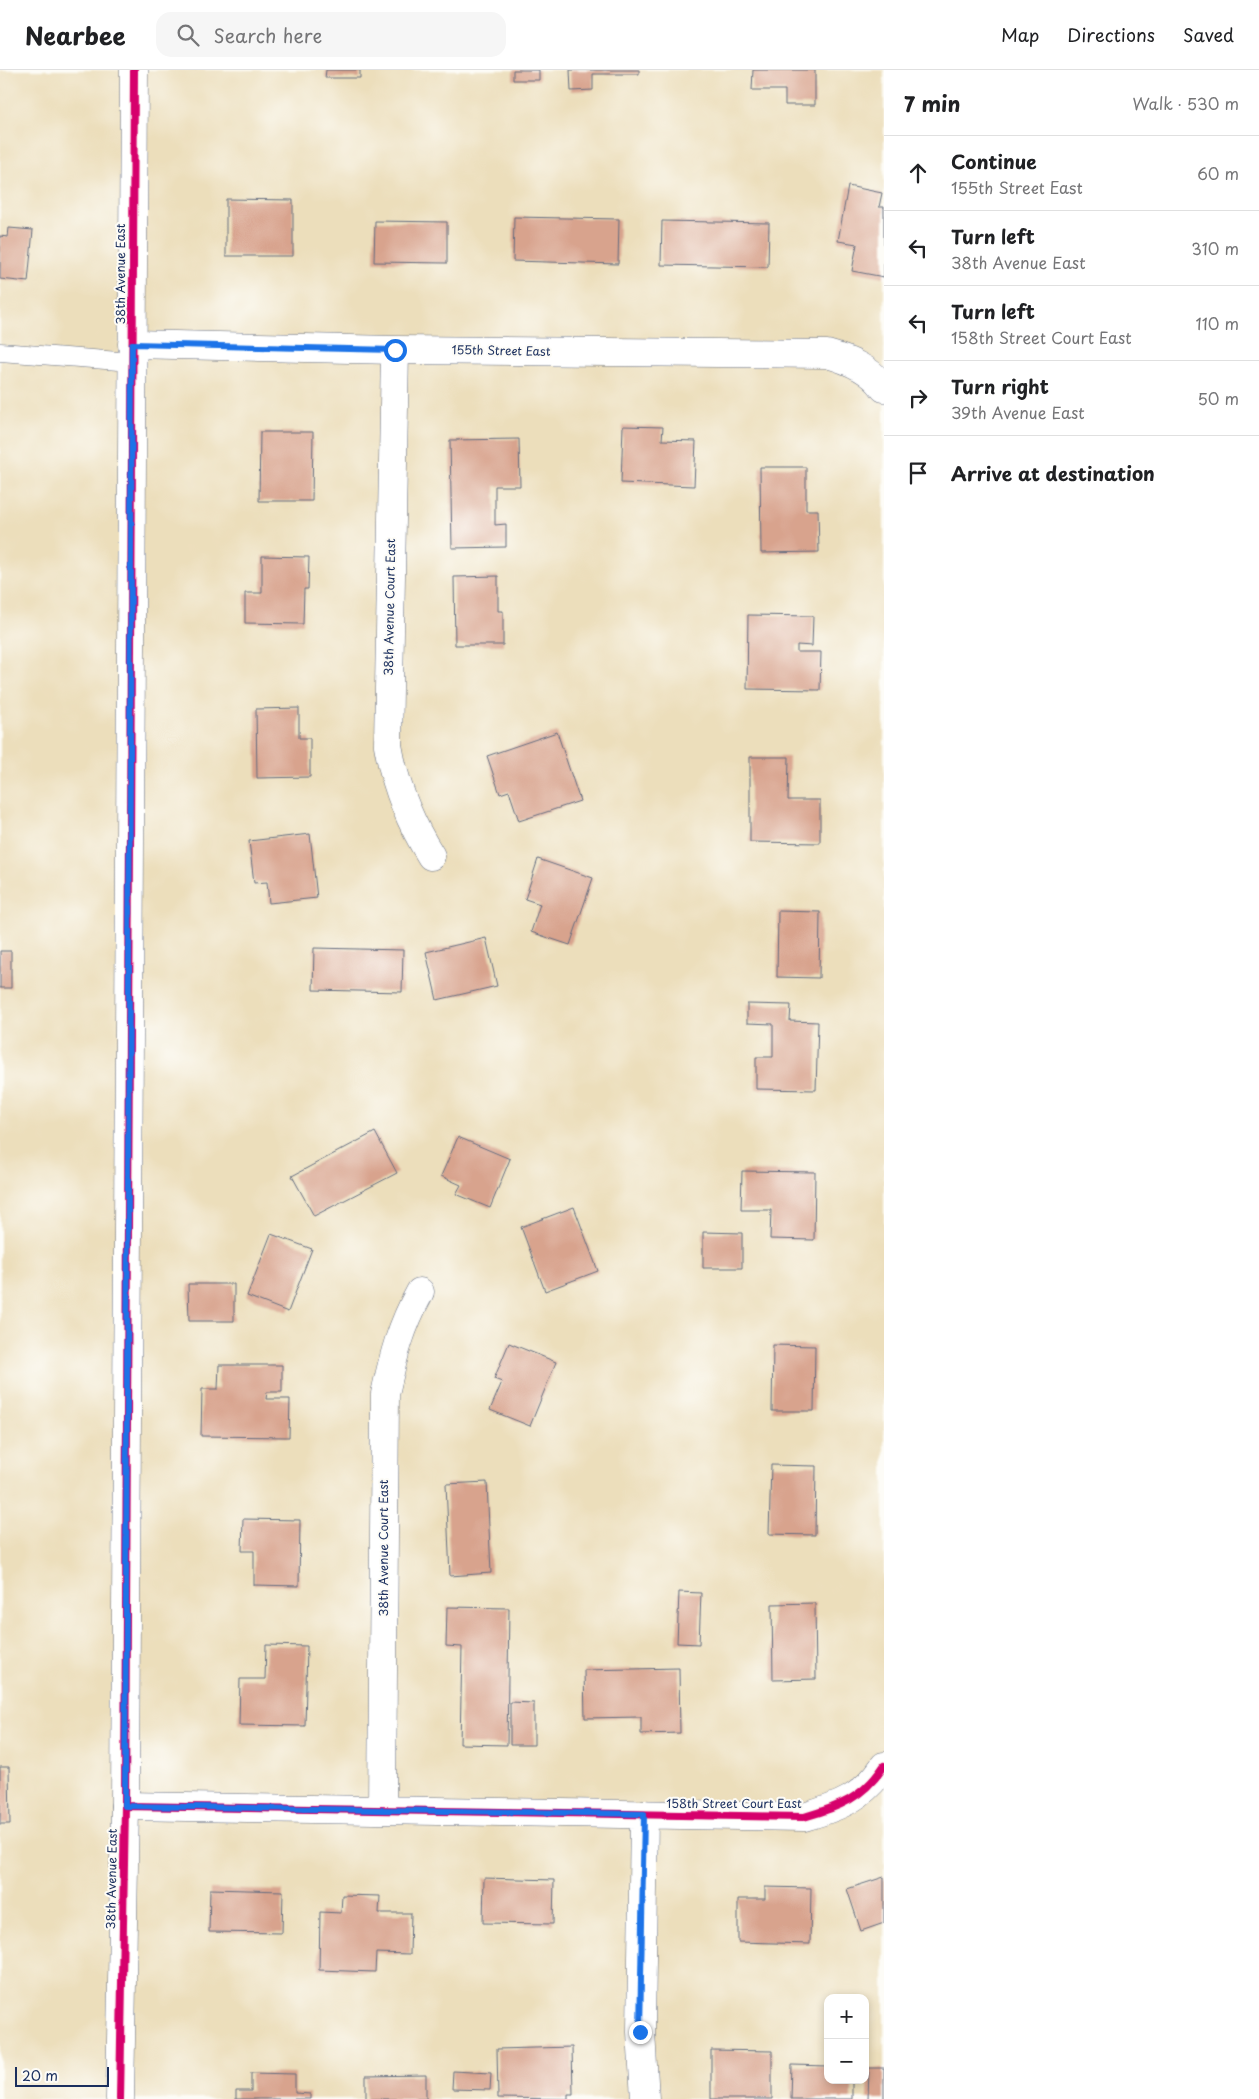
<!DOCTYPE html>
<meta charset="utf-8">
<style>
:root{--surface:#fff;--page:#f6f6f6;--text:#202124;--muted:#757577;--line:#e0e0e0}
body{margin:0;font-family:"Playpen Sans",sans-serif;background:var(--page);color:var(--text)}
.controls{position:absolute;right:15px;bottom:15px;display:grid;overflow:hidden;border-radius:10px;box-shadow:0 2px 8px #0003}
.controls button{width:45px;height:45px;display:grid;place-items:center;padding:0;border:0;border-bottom:1px solid var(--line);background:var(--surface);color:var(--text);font:25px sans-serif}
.scale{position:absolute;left:15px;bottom:12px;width:94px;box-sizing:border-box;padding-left:5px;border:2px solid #1b2f5e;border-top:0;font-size:14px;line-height:18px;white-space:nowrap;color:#1b2f5e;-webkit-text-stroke:4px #fdfcf7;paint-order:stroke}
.stop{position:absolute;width:15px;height:15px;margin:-11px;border:4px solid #1a73e8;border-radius:50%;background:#fff}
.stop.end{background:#1a73e8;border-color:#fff;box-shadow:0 1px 5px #0008}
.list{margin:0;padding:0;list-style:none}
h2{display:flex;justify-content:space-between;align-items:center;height:65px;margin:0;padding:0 20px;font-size:21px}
h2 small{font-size:16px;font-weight:400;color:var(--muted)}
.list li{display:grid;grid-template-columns:32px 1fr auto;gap:15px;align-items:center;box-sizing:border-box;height:75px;padding:0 20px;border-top:1px solid var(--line)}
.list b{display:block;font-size:19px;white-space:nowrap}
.list p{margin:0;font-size:16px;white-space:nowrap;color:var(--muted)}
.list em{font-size:16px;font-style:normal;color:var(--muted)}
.icon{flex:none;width:28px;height:28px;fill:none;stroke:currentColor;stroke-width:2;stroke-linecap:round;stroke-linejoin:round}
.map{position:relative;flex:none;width:884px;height:2029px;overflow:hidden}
header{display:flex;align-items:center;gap:30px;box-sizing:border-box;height:70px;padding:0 25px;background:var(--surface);border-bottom:1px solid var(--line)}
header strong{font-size:24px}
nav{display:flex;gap:28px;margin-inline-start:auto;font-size:18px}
.search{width:350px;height:45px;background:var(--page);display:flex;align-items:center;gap:12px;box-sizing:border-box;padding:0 18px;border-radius:15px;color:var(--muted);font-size:19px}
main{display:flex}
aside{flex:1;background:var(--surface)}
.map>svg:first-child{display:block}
.building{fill:#d8a38d}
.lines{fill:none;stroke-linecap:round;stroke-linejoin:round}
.lane-casing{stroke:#646c7f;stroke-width:19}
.street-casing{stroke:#646c7f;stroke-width:29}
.secondary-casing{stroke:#646c7f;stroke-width:29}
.lane{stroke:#fff;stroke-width:18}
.street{stroke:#fff;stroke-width:28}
.secondary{stroke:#fff;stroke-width:28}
.cycleway-casing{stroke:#fdfcf7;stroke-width:11}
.cycleway{stroke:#d6006c;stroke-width:8}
.route{stroke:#1a73e8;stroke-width:6}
.labels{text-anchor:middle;stroke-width:4;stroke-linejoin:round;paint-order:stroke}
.street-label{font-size:12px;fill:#1b2f5e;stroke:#fdfcf7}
</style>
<header>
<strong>Nearbee</strong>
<div class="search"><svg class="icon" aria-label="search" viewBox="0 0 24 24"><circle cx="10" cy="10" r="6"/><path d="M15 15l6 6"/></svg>Search here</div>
<nav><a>Map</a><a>Directions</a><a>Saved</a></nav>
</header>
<main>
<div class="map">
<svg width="884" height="2029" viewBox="0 0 884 2029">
<rect width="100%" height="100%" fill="#fdfcf7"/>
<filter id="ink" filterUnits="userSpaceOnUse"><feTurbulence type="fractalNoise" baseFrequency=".02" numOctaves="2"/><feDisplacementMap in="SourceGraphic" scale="10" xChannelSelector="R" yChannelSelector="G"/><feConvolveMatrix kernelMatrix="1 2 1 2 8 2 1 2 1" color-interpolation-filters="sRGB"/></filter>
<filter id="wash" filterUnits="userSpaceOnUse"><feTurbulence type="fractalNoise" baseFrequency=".0096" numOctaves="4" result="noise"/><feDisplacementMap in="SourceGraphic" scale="20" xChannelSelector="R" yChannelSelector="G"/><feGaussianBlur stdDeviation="1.12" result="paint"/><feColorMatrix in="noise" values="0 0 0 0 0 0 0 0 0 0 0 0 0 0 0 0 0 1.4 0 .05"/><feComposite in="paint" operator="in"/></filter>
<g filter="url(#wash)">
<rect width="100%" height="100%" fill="#ecdebb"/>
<g id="blocks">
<path class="building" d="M326 0H360V8H325Z
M513 0H539V10H513Z
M570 0H639V4H593V20L571 21Z
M753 0H815V35H785V20H752Z
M848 116 882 123 879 137H884V207L852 201 857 174 838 171Z
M226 129 293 130V186H226Z
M514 147 619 149 618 194 513 191Z
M375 151 447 152V193L374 192Z
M662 151 769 153 768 197 661 195Z
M9 158 33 160 28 212 0 209V166L8 167Z
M623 356 663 357 662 370 696 371 694 416 621 413Z
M260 362H313L312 431H259Z
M519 369 520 416H495V455L506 454V477L452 478 450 370Z
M760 397H806V440H818L819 482 761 483Z
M262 486 309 487 308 519H304L303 554 245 553V523H262Z
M498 506V541H503V575H455L454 507Z
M748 545 813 546 812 576 797 575V582H821L820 620 747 619Z
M299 638V668H310V707L257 708 256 639Z
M557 662 580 731 519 751 509 721 500 724 487 686Z
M750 687H789L788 730H820V773L750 772Z
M310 764 317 828 269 833 267 812 254 813 249 771Z
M538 789 593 808 570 875 531 862 540 834 525 829Z
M778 841 820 842 819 908 777 907Z
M486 868 497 916 437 930 426 882Z
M314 878 403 880 402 922 313 920Z
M0 881H11V918H0Z
M747 934 791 935 790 951 818 952 816 1020 756 1019V987H773V954L747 953Z
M375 1062 397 1103 314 1146 292 1106Z
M458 1067 510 1089 490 1138 456 1124 461 1115 441 1106Z
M742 1101 815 1102 814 1170 770 1169 771 1140H741Z
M574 1137 598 1201 545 1221 521 1157Z
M703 1162 742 1163V1198H703Z
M271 1164 312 1179 288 1242 247 1226Z
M188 1214H234V1251H189Z
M509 1273 556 1292 530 1356 490 1340 502 1312 494 1309Z
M773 1275 815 1276 814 1341H772Z
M219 1295H282V1322H267L266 1329H290L289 1367 201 1366 202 1319H218Z
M771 1395 816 1396 815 1465 769 1464Z
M487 1412 491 1503 450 1506 446 1414Z
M243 1449 300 1450 299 1516 254 1515V1481H242Z
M679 1522 701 1523 699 1574 677 1573Z
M815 1533 816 1609 773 1610 772 1534Z
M447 1537 509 1538 507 1675 460 1674 462 1577 446 1576Z
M266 1575 307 1576 305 1656 239 1655 240 1609H265Z
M679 1598 680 1663 641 1664V1647L585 1648 584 1600Z
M510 1632 534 1633V1675H510Z
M0 1697H9L10 1754H0Z
M884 1807V1853L861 1861 847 1819Z
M484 1808 554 1810 553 1854 483 1853Z
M765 1817 811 1818 810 1874 738 1872V1829H765Z
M210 1819 283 1821 282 1863 209 1862Z
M342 1825 380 1826 379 1843H411L410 1884 376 1883 375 1902 319 1900 320 1842 341 1843Z
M572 1977 573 2024H568V2029L498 2028 497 1979Z
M711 1980 772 1981V2029H711Z
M792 1995 828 1996V2010H852V2029H791Z
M869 1998H884V2029H868Z
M453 2001 491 2003 490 2020 452 2019Z
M251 2003 295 2004V2023L310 2024V2029H236V2021H251Z
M426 2005V2029H366V2006Z"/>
</g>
</g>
<g filter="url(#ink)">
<use href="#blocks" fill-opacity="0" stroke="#646c7f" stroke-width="1"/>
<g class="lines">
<g class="lane-casing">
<path id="lane" d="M0 282 132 292"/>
</g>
<g class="street-casing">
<path id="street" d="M132 274 395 280 827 284C849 290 871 299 884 318
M395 280 388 675C395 716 409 751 431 786
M125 1736 804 1747C839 1737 863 1728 884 1696
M382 1740 385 1324C393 1287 401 1256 420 1222
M644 1744 641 1962 645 2029"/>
</g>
<g class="secondary-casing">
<path id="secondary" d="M120 2029 125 1736 134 0"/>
</g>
<use href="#lane" class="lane"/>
<use href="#street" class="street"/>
<use href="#secondary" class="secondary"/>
<g class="cycleway-casing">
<path id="cycleway" d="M125 1736 804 1747C839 1737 863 1728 884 1696
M120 2029 125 1736 134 0"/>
</g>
<use href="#cycleway" class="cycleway"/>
</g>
</g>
<g class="lines" filter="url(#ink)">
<path class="route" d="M395 280 132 274 125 1736 644 1744 640 1962"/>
</g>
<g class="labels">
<g class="street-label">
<text transform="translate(121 204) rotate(-90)" y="4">38th Avenue East</text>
<text transform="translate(501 281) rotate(1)" y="4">155th Street East</text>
<text transform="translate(390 537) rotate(-89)" y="4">38th Avenue Court East</text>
<text transform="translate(384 1478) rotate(-90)" y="4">38th Avenue Court East</text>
<text x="734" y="1738">158th Street Court East</text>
<text transform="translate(112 1809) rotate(-89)" y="4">38th Avenue East</text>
</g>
</g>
</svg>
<div class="controls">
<button>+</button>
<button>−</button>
</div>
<div class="scale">20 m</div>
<div class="stop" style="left:395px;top:280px"></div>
<div class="stop end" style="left:640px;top:1962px"></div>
</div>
<aside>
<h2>7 min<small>Walk · 530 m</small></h2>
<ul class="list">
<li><svg class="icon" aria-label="ahead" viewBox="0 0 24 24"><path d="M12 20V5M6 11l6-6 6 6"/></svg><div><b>Continue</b><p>155th Street East</p></div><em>60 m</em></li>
<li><svg class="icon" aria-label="left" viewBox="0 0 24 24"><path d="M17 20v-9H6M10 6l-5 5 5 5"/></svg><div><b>Turn left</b><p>38th Avenue East</p></div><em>310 m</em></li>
<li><svg class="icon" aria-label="left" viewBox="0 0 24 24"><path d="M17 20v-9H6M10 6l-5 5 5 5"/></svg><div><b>Turn left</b><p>158th Street Court East</p></div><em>110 m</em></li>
<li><svg class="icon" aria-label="right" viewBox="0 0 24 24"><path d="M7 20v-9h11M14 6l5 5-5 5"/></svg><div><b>Turn right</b><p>39th Avenue East</p></div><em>50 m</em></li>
<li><svg class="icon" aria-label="arrive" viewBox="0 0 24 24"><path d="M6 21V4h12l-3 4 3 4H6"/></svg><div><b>Arrive at destination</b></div></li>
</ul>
</aside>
</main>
